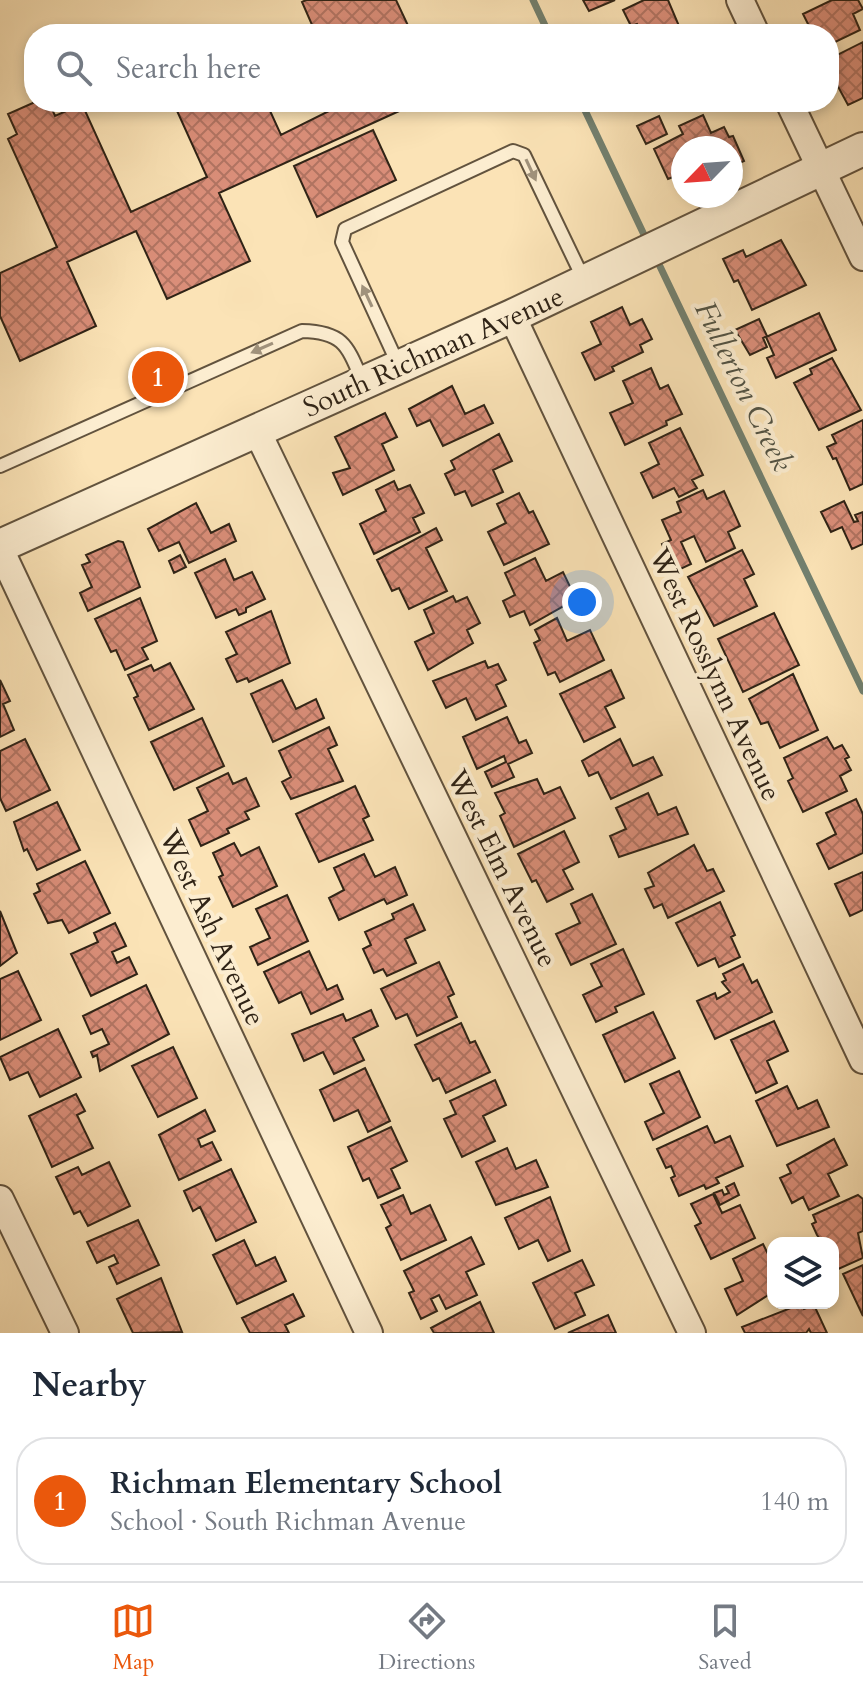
<!DOCTYPE html>
<meta charset="utf-8">
<style>
:root{--surface:#fff;--page:#f2f2f3;--text:#1f2937;--muted:#747a83;--line:#e0e1e3;--accent:#ea580c}
body{margin:0;font-family:Cardo,serif;background:var(--page);color:var(--text)}
.controls{position:absolute;right:24px;bottom:24px;display:grid;overflow:hidden;border-radius:16px;box-shadow:0 4px 12px #0003}
.controls button{width:72px;height:72px;display:grid;place-items:center;padding:0;border:0;border-bottom:2px solid var(--line);background:var(--surface);color:var(--text);font:40px sans-serif}
.compass{position:absolute;left:671px;top:136px;width:72px;height:72px;border-radius:50%;background:var(--surface);box-shadow:0 4px 12px #0003;rotate:245deg}
.you{position:absolute;left:582px;top:602px;width:28px;height:28px;margin:-20px;border:6px solid #fff;border-radius:50%;background:#1a73e8;box-shadow:0 0 0 12px #1a73e833}
.badge{display:grid;place-items:center;width:52px;height:52px;border-radius:50%;background:var(--accent);color:#fff;font-size:26px;font-weight:700}
.pin{position:absolute;translate:-50% -50%;border:4px solid #fff;box-shadow:0 2px 8px #0006}
.list{margin:0;padding:0;list-style:none}
h2{display:flex;justify-content:space-between;align-items:center;height:104px;margin:0;padding:0 32px;font-size:34px}
h2 small{font-size:26px;font-weight:400;color:var(--muted)}
.list li{display:grid;grid-template-columns:52px 1fr auto;gap:24px;align-items:center;box-sizing:border-box;height:128px;margin:0 16px 16px;padding:0 16px;border:2px solid var(--line);border-radius:32px}
.list b{display:block;font-size:30px;white-space:nowrap}
.list p{margin:0;font-size:26px;white-space:nowrap;color:var(--muted)}
.list em{font-size:26px;font-style:normal;color:var(--muted)}
.icon{flex:none;width:44px;height:44px;fill:none;stroke:currentColor;stroke-width:2;stroke-linecap:round;stroke-linejoin:round}
.map{position:relative;flex:none;width:863px;height:1333px;overflow:hidden}
.search{position:absolute;background:var(--surface);box-shadow:0 4px 12px #0003;left:24px;right:24px;top:24px;height:88px;display:flex;align-items:center;gap:20px;box-sizing:border-box;padding:0 28px;border-radius:32px;color:var(--muted);font-size:30px}
.sheet{height:248px;background:var(--surface)}
nav{display:flex;justify-content:space-around;align-items:center;box-sizing:border-box;height:112px;border-top:2px solid var(--line);background:var(--surface);font-size:22px;color:var(--muted)}
nav a{display:grid;justify-items:center;gap:4px}
nav .on{color:var(--accent)}
.map>svg:first-child{display:block}
.lines{fill:none;stroke-linecap:round;stroke-linejoin:round}
.stream{stroke:#72806f;stroke-width:7}
.building{fill:url(#building-cross-hatch);stroke:#2f2316;stroke-width:2}
.service-casing{stroke:#62533e;stroke-width:16}
.minor-casing{stroke:#62533e;stroke-width:30}
.tertiary-casing{stroke:#62533e;stroke-width:36}
.service{stroke:#fcedd0;stroke-width:12}
.minor{stroke:#fcedd0;stroke-width:26}
.tertiary{stroke:#fcedd0;stroke-width:32}
.oneway{fill:#a0927c}
.labels{text-anchor:middle;stroke-width:8;stroke-linejoin:round;paint-order:stroke}
.street-label{font-size:28px;fill:#2f2316;stroke:#fcedd0}
.water-label{font-size:30px;font-style:italic;fill:#515243;stroke:#fcedd0}
</style>
<div class="map">
<svg width="863" height="1333" viewBox="0 0 863 1333">
<defs>
<pattern id="building-cross-hatch" width="8" height="8" patternUnits="userSpaceOnUse" patternTransform="scale(2)"><rect width="8" height="8" fill="#da8e79"/><path d="M0 0l8 8M0 8l8-8" fill="none" stroke="#b17462"/></pattern>
</defs>
<rect width="100%" height="100%" fill="#fbe3b6"/>
<filter id="stains"><feTurbulence type="fractalNoise" baseFrequency=".0025" numOctaves="4"/><feColorMatrix values="0 0 0 0 .2 0 0 0 0 .09 0 0 0 0 .02 0 0 0 .5 -.17"/></filter>
<radialGradient id="worn" r=".72"><stop offset=".6" stop-color="#630" stop-opacity="0"/><stop offset="1" stop-color="#630" stop-opacity=".3"/></radialGradient>
<g class="lines">
<path class="stream" d="M533 0 549 34
M581 102 647 241
M655 256 863 691"/>
</g>
<path class="building" d="M306 0H396L412 34H316L302 2Z
M583 0H615L589 11Z
M644 0H668L679 26 661 34H642L637 24 631 26 623 10Z
M832 0H858L863 9 853 14 860 30 829 45V34H813L803 14Z
M863 42V98L848 105 829 70V59Z
M35 102H49L55 116 82 104 131 212 207 177 173 102H266L281 135 347 102H419L219 193 250 261 167 299 136 231 67 262 96 326 20 361 0 316V273L57 247 8 139 17 134 8 114Z
M703 115 711 133 724 127 729 137 733 136 744 161 731 167V148H683V179L681 174 668 179 654 149 683 134 679 126Z
M659 116 667 134 646 144 637 126Z
M373 130 396 180 317 217 294 166Z
M781 240 806 285 752 310 738 280 734 282 723 259 743 250 746 257Z
M622 307 630 325 642 319 652 339 640 345 643 352 612 367 614 371 595 380 582 353 601 344 591 322Z
M819 313 836 350 776 378 767 358 774 355 766 337Z
M759 319 767 336 763 338 767 347 750 355 735 330Z
M832 358 861 410 819 430 794 383 812 374 810 369Z
M651 368 660 389 668 385 682 414 666 421 667 425 625 445 610 413 633 403 623 381Z
M452 386 465 414 484 405 493 423 443 446 430 420 417 426 409 409Z
M385 413 397 437 382 444 394 470 343 495 333 473 350 468 335 437Z
M863 420V484L850 490 836 458 833 459 827 447 836 443 832 435Z
M680 428 703 475 692 480 697 488 679 497 674 488 653 498 641 473 659 464 649 443Z
M499 434 512 461 493 470 503 492 472 506 465 491 455 495 445 474 455 469 451 461Z
M394 481 398 490 410 485 424 513 413 518 420 532 374 554 360 524 386 511 376 490Z
M703 490 707 499 724 491 740 526 728 532 735 548 706 562 694 536 681 542 691 564 674 572 662 544 671 540 662 520 681 512 677 502Z
M519 493 529 513 533 511 549 544 504 565 488 532 506 523 497 504Z
M844 501 854 522 858 521 855 515 863 512V544L852 549 842 527 831 532 821 512Z
M196 503 211 533 229 524 236 541 189 563 179 542 159 551 148 529Z
M436 528 442 540 426 548 447 591 409 609 399 588 392 591 377 560Z
M118 541 123 542 140 587 88 611 80 593 92 587 82 565 90 562 86 555Z
M742 550 754 574 744 579 757 606 714 626 688 577Z
M180 555 186 567 174 573 169 561Z
M535 558 546 581 563 572 576 599 530 625 524 611 510 617 503 601 515 595 505 573Z
M225 559 234 580 252 572 265 599 246 608V612L239 615 236 609 216 618 195 573Z
M453 596 456 602 467 597 480 623 467 630 473 643 428 670 415 642 434 633 424 610Z
M140 598 157 641 142 648 148 659 125 670 116 650 111 652 95 619Z
M271 611 290 663 249 682 247 678 237 682 226 659 237 654 226 632Z
M774 613 799 665 743 692 718 639Z
M557 618 567 641 590 630 604 660 560 682 555 672 548 675 534 643 540 640 535 630Z
M485 661 488 668 498 664 506 680 496 685 506 706 476 720 466 698 446 708 433 681Z
M170 663 194 709 149 730 134 698 138 696 128 675 151 665 154 671Z
M611 670 624 698 605 707 615 727 584 742 560 694Z
M793 674 818 730 780 748 768 722 761 724 749 699Z
M0 680 10 701 3 704 14 730 0 737Z
M282 680 296 709 316 699 324 718 273 742 251 694Z
M507 717 519 743 526 740 532 753 508 764 514 777 492 787 485 772 506 762 504 756 477 769 463 737Z
M202 718 224 766 174 790 151 742Z
M329 727 337 745 328 749 343 781 291 799 282 782 291 777 279 751Z
M827 737 834 749 842 745 849 757 845 759 851 770 840 776 847 791 803 812 788 781 793 778 784 758Z
M25 739 50 790 6 811 0 798V751Z
M620 739 633 766 653 757 662 775 611 799 598 772 589 776 582 761Z
M228 773 233 784 246 778 259 806 245 812 249 819 227 829 229 833 201 846 189 820 208 811 197 788Z
M537 779 544 794 560 787 575 818 514 847 500 816 505 813 495 793Z
M355 786 369 816 363 819 373 840 319 862 296 814Z
M648 793 658 815 676 807 688 834 619 857 610 836 626 829 616 808Z
M856 799 863 814V853L829 869 817 844 836 834 826 813Z
M57 802 80 850 37 870 27 849 24 851 14 822Z
M564 831 579 862 563 870 573 889 547 902 536 880 532 882 518 854Z
M234 843 241 856 259 847 277 886 233 907 219 877 223 875 213 853Z
M694 845 707 871 713 869 724 891 668 918 662 904 654 908 645 889 654 886 648 873Z
M364 854 375 877 395 867 407 895 387 904 384 899 339 920 329 898 344 890 334 868Z
M85 861 110 913 69 933 62 920 48 923 34 894 40 891 37 884Z
M863 872V910L850 916 835 884Z
M592 894 616 944 571 965 556 934 580 923 571 904Z
M287 895 308 941 258 965 250 947 270 938 256 909Z
M720 902 735 935 731 937 740 957 719 967 715 958 698 966 676 923Z
M413 904 425 930 405 939 416 963 387 976 383 969 374 973 363 949 371 945 365 932 394 919 392 914Z
M0 911 17 953 0 966Z
M115 923 126 946 112 952 117 963 129 957 137 974 91 996 71 954 98 942 94 933Z
M623 949 644 994 615 1007 617 1012 596 1022 583 995 602 986 591 964Z
M309 951 327 990 337 985 343 999 311 1014 301 992 279 1003 264 972Z
M439 962 454 994 448 997 457 1017 417 1036 407 1014 396 1019 381 989Z
M743 964 752 983 757 980 772 1012 715 1039 697 1001 715 993 717 999 730 992 722 982 726 980 723 974Z
M18 971 41 1020 0 1040V979Z
M146 985 169 1034 100 1071 97 1055 93 1057 91 1052 109 1044 102 1029 91 1034 83 1016Z
M371 1010 378 1026 353 1038 364 1060 334 1074 323 1052 304 1061 292 1034 343 1014 346 1021Z
M653 1012 675 1058 625 1082 603 1035Z
M774 1021 788 1051 767 1061 777 1083 756 1093 731 1040Z
M461 1023 470 1043 475 1041 490 1072 446 1093 439 1078 433 1081 415 1045Z
M58 1029 81 1077 40 1097 28 1072 10 1080 0 1057Z
M173 1047 197 1098 158 1117 132 1066Z
M365 1068 390 1121 368 1132 358 1110 334 1121 320 1090Z
M679 1071 700 1117 653 1140 645 1122 664 1113 650 1084Z
M495 1080 506 1105 483 1116 495 1141 462 1157 444 1119 456 1114 450 1101Z
M787 1086 798 1109 817 1100 829 1127 777 1146 756 1101Z
M76 1094 85 1111 77 1115 93 1148 52 1167 29 1116Z
M205 1110 215 1131 198 1139 201 1147 212 1142 221 1160 179 1180 159 1135Z
M707 1126 715 1143 730 1136 743 1166 716 1178 719 1183 706 1189 704 1185 679 1196 671 1178 675 1176 671 1166 666 1168 657 1149Z
M391 1127 407 1161 391 1169 400 1188 378 1198 369 1178 363 1181 348 1147Z
M834 1139 847 1165 828 1174 839 1196 809 1210 803 1197 792 1203 780 1178 791 1173 787 1165Z
M507 1148 516 1169 536 1160 548 1187 496 1205 476 1162Z
M109 1162 130 1206 88 1226 80 1211 74 1214 56 1177 78 1167 82 1175Z
M231 1169 256 1222 216 1241 200 1207 193 1211 184 1191Z
M734 1183 739 1195 720 1205 714 1193 722 1190 724 1195 729 1193 726 1187Z
M713 1194 722 1213 740 1205 755 1238 711 1259 695 1226 701 1223 691 1204Z
M403 1195 411 1214 430 1205 446 1240 401 1260 386 1228 391 1225 381 1205Z
M858 1195 863 1199V1231L858 1233 863 1258 836 1270 833 1243H823L817 1235 812 1224 816 1222 813 1215Z
M550 1197 570 1251 548 1261 538 1240 519 1249 505 1218Z
M138 1220 159 1265 117 1284 109 1267 118 1263 114 1255 97 1263 87 1242Z
M471 1237 484 1264 466 1272 477 1295 446 1309 439 1295 431 1299 437 1311 421 1319 409 1293 414 1291 404 1271Z
M244 1240 256 1266 275 1257 286 1281 237 1304 213 1255Z
M763 1244 773 1264V1292L737 1315 725 1289 743 1281 733 1259Z
M582 1260 594 1285 575 1293 585 1315 555 1329 533 1283Z
M863 1265V1316L843 1274Z
M161 1278 182 1332 133 1333 117 1299Z
M293 1294 304 1316 285 1325 289 1333H250L242 1318Z
M480 1302 494 1333H434L431 1328Z
M801 1304 804 1309 814 1305 827 1333H811L809 1329 806 1333H745L742 1327Z
M608 1315 616 1333H568Z"/>
<g class="lines">
<g class="service-casing">
<path id="service" d="M398 364 342 242 345 229 513 151 524 155 584 280
M0 466 302 331C343 332 347 345 362 380"/>
</g>
<g class="minor-casing">
<path id="minor" d="M740 0 756 34
M789 102 863 257
M512 316 863 1060
M257 431 692 1333
M0 549 369 1333
M0 1199 65 1333"/>
</g>
<g class="tertiary-casing">
<path id="tertiary" d="M0 546 512 316 863 149"/>
</g>
<use href="#service" class="service"/>
<use href="#minor" class="minor"/>
<use href="#tertiary" class="tertiary"/>
</g>
<defs><path id="oneway-solid" d="M-6-.8H1V-3.2L6.5 0L1 3.2V.8H-6Z" transform="scale(2)"/></defs>
<g class="oneway">
<use href="#oneway-solid" transform="translate(531 170) rotate(65)"/>
<use href="#oneway-solid" transform="translate(367 296) rotate(-115)"/>
<use href="#oneway-solid" transform="translate(262 348) rotate(156)"/>
</g>
<g class="labels">
<g class="street-label">
<text transform="translate(433 351) rotate(-24)" y="10">South Richman Avenue</text>
<text transform="translate(716 674) rotate(65)" y="10">West Rosslynn Avenue</text>
<text transform="translate(503 868) rotate(64)" y="10">West Elm Avenue</text>
<text transform="translate(213 927) rotate(65)" y="10">West Ash Avenue</text>
</g>
<g class="water-label">
<text transform="translate(744 386) rotate(64)" y="10">Fullerton Creek</text>
</g>
</g>
<rect width="100%" height="100%" filter="url(#stains)"/>
<rect width="100%" height="100%" fill="url(#worn)"/>
</svg>
<div class="controls">
<button><svg class="icon" aria-label="layers" viewBox="0 0 24 24"><path d="M12 4l9 5-9 5-9-5zM3 14l9 5 9-5"/></svg></button>
</div>
<svg class="compass" viewBox="-18 -18 36 36"><path d="M0-13l5 13h-10z" fill="#e53935"/><path d="M0 13l5-13h-10z" fill="#747a83"/></svg>
<div class="you"></div>
<div class="pin badge" style="left:158px;top:377px">1</div>
<div class="search"><svg class="icon" aria-label="search" viewBox="0 0 24 24"><circle cx="10" cy="10" r="6"/><path d="M15 15l6 6"/></svg>Search here</div>
</div>
<section class="sheet">
<h2>Nearby<small></small></h2>
<ul class="list">
<li><span class="badge">1</span><div><b>Richman Elementary School</b><p>School · South Richman Avenue</p></div><em>140 m</em></li>
</ul>
</section>
<nav>
<a class="on"><svg class="icon" aria-label="map" viewBox="0 0 24 24"><path d="M3 6l6-2 6 2 6-2v14l-6 2-6-2-6 2zM9 4v14M15 6v14"/></svg>Map</a>
<a><svg class="icon" aria-label="directions" viewBox="0 0 24 24"><path d="M12 3l9 9-9 9-9-9zM9 14v-3h6M13 9l2 2-2 2"/></svg>Directions</a>
<a><svg class="icon" aria-label="saved" viewBox="0 0 24 24"><path d="M7 4h10v16l-5-4-5 4z"/></svg>Saved</a>
</nav>
